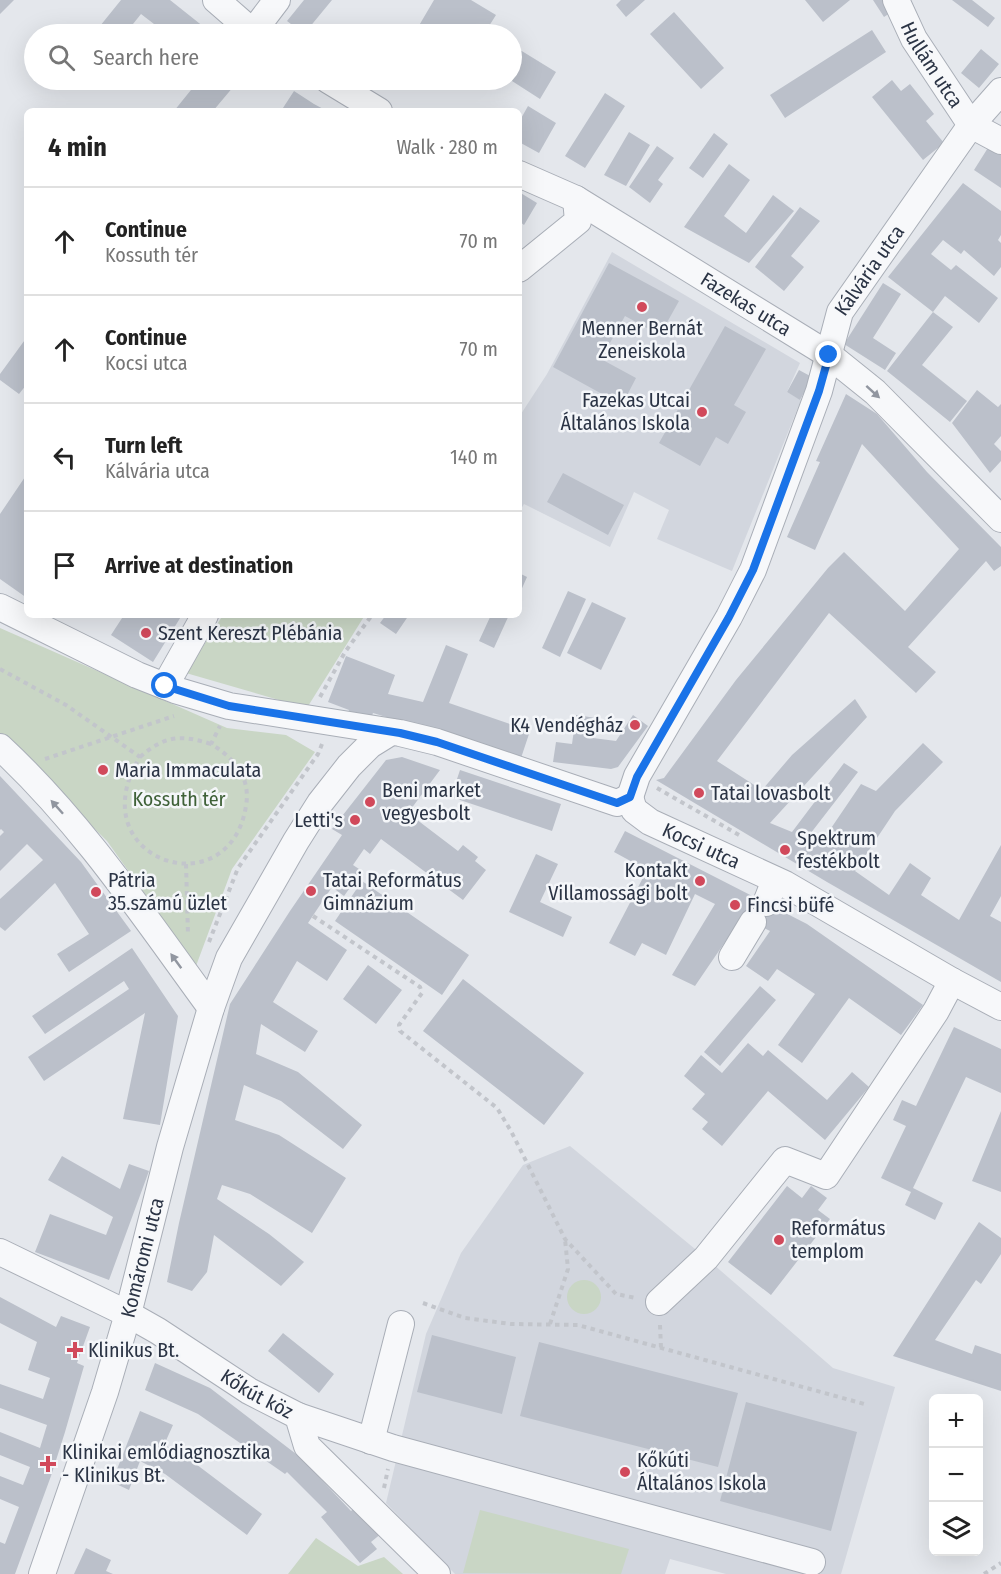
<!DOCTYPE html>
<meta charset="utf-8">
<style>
:root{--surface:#fff;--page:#f6f6f6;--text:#222;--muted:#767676;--line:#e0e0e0}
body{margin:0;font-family:"Fira Sans Condensed",sans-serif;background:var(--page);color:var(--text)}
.controls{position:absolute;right:18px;bottom:18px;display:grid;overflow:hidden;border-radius:9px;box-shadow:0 6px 24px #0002}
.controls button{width:54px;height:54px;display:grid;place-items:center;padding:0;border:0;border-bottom:2px solid var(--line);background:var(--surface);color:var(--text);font:30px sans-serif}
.stop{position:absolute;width:18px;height:18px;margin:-14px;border:4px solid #1a73e8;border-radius:50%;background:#fff}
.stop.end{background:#1a73e8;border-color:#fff;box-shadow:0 2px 6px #0008}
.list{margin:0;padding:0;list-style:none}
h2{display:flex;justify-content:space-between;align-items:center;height:78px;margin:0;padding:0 24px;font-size:26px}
h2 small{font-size:20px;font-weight:400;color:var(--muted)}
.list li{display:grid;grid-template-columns:39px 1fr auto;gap:18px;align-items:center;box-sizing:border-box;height:108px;padding:0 24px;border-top:2px solid var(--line)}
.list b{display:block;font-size:22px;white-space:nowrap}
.list p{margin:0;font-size:20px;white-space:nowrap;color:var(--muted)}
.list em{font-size:20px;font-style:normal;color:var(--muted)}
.icon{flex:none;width:33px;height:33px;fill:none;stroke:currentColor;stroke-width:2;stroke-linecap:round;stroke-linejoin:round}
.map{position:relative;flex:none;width:1001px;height:1574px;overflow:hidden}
.search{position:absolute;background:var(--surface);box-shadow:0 6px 24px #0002;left:24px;top:24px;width:498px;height:66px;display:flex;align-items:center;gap:15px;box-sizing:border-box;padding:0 21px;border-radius:33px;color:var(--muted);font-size:22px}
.panel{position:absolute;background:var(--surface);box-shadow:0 6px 24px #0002;left:24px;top:108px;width:498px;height:510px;border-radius:9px}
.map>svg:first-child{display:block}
.built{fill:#d2d6de}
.green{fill:#c9d6c5}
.building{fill:#bbc0ca}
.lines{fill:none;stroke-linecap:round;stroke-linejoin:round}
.minor-casing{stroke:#a9aeb7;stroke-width:28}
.path{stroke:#c2c5cb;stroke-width:4;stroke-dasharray:4.5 4.5;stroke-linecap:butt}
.minor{stroke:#f7f8fa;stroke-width:26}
.oneway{fill:#9196a0}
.route{stroke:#1a73e8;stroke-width:8}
.poi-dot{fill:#d1495b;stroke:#f4f6f9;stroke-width:2}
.labels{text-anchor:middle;stroke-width:5;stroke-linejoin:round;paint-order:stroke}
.street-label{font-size:20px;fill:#2b3445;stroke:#f4f6f9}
.poi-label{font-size:20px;fill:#2b3445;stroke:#f4f6f9;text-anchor:start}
.park-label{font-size:20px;fill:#3f6138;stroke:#f4f6f9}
</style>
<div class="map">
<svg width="1001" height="1574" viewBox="0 0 1001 1574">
<rect width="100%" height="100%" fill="#e4e7ec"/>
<path class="built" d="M612 252 800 363 787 392 801 400 732 571 657 539 669 510 634 492 610 547 524 504 519 512V417L547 374Z
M570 1146 706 1258 833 1368 895 1387 841 1574H726L670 1559 665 1574H455L386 1503 426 1334 461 1253 523 1165Z"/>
<path class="green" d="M223 615H365L305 711 296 705 186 673Z
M0 628 227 728 286 735 315 752 232 869 196 966 107 841 0 736Z
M567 1297a17 17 0 1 1 34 0a17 17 0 1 1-34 0Z
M480 1510 629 1549 621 1574 463 1573Z
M316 1538 358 1566 384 1557 403 1574H288Z"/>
<path class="building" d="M0 0H14L0 14Z
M121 0H170L209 31 206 34H167L141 14 125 34H111L100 26Z
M304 0H332L304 34 287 21Z
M434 0H471L496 15 484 34H471L452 24 446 34H414Z
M621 0H645L626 17 616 5Z
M805 0H850L823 22Z
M873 0H890L896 9 884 17Z
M952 0H972L995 18 988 27Z
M674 12 724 68 701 89 650 34Z
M358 25 374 34H353Z
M872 30 886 52 785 118 770 95Z
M512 45 556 72 540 99 512 81Z
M981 49 999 64 979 88 961 73Z
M199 80H239L213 111H174Z
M892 80 901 91 910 84 934 114 926 121 944 143 923 160 872 97Z
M294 91 314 104 327 111H281Z
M605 93 625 106 585 168 565 156Z
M528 106 556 123 539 153 519 142V122Z
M629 132 650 145 626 186 604 175Z
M714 133 728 144 703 178 689 168Z
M991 143 1001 148V188L974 170Z
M657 146 674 158 658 180 663 184 650 203 629 187Z
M729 164 750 180 724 216 746 233 773 195 794 211 749 263 684 227Z
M963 183 1001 211V235L998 240 1001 243V267L994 276 964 250 961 254 943 240 931 254 951 270 956 265 998 298 979 323 945 296 933 312 888 277Z
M519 192 537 203 524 225 519 221Z
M800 207 820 221 791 256 804 267 784 291 755 267Z
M609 263 679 301 660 335 625 316 601 359 636 378 622 405 553 367Z
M883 283 901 294 873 338 896 353 885 370 844 344Z
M933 312 953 327 922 365 967 401 950 422 887 371Z
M725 326 766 349 734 405 746 412 728 444 716 437 700 466 659 443Z
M27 337V384L19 394 0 380V374Z
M799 370 812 377 800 400 787 392Z
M977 390 998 407 1001 404V436L994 444 1001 451V461L990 473 952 423Z
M846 394 877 414 927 472 1001 547V566L994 571 986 561 908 647 936 672 916 693 829 613 717 761 762 790 792 755 855 699 867 717 770 823 792 832 844 763 858 772 807 838 821 843 861 784 876 791 923 743 943 762 895 811 855 871 889 895 910 863 931 878 921 895 959 920 1001 845V896L990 916 1001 922V982L827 882 656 780 664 778 736 680 828 568 844 552 905 611 959 549 862 444 815 550 787 537 820 462 816 461Z
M563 473 624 505 608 535 547 502Z
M27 474V561L24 564 27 566V598L0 579V514Z
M519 573 527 577 519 595Z
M568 591 586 599 560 657 542 648Z
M592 602 626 618 601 670 567 653Z
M124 615H182L153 662 111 635Z
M386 615H409L396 634 380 623Z
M491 615H509L494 648 479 641Z
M446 645 468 654 449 703 530 731 521 758 373 713 368 726 346 717 349 710 328 702 346 656 395 675 388 694 423 702Z
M576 715 596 718 593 738 616 741 633 715 648 726 618 767 611 769 553 762 556 742 572 744Z
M402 757 440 770 408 813 458 851 463 845 478 857 475 861 486 870 463 900 381 839 370 854 364 849 353 865 362 871 344 896 332 887 308 923 347 950 327 981 297 961 273 1002 318 1031 305 1052 261 1024 256 1054 298 1072 362 1125 343 1149 281 1101 244 1085 235 1120 279 1135 346 1178 312 1233 250 1194 222 1185 217 1199 269 1234 304 1262 281 1286 214 1235 207 1272 192 1291 167 1282 179 1223 230 1004 290 911 342 835 332 829 386 760Z
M460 770 561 804 552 831 451 797Z
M0 776 81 862 131 931 69 972 57 954 89 934 55 883 5 931 0 927V899L43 860 27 844 0 871V836L4 832 1 829 0 830Z
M625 831 807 924 923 1005 901 1035 849 998 802 1063 778 1045 815 994 777 969 768 981 746 966 770 931 742 917 695 986 672 975 715 904 695 894 666 955 642 943 635 956 609 943 647 870 614 852Z
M536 854 558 864 540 902 572 917 563 937 509 912Z
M362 881 469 955 442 995 335 921Z
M132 948 178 1016 160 1125 123 1119 145 1013 44 1081 28 1057 129 989 124 981 45 1034 32 1016Z
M368 965 402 990 376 1024 343 999Z
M463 979 584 1073 544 1125 423 1031Z
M760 986 776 1000 720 1066 704 1052Z
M954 1027 1001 1049V1093L966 1077 913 1188 943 1203 935 1220 905 1205 911 1192 881 1178 906 1126 893 1120 902 1100 916 1106Z
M748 1043 763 1056 768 1050 827 1100 852 1072 869 1087 825 1140 768 1091 722 1146 702 1129 708 1122 692 1109 705 1094 684 1076 701 1055 722 1073Z
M1001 1111V1192L972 1181Z
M62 1156 120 1189 129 1164 149 1171 109 1280 35 1252 50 1214 106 1235 113 1217 48 1180Z
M787 1186 802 1198 811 1186 827 1198 818 1210 830 1219 771 1295 728 1262Z
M979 1222 1001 1238V1254L981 1284 976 1280 935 1340 972 1354 975 1345 1001 1354V1391L893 1356Z
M0 1297 56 1327 61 1316 90 1327 77 1363 84 1366 65 1432 51 1476 15 1574H0V1542L5 1544 19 1507 0 1499V1476L23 1485 30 1467 0 1455V1432L40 1448 47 1425 0 1408V1384L43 1399 50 1378 28 1370 37 1342 0 1323Z
M283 1333 334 1374 319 1393 268 1351Z
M432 1335 516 1357 502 1414 417 1392Z
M539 1342 738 1393 718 1467 520 1416Z
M155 1363 210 1388 300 1457 351 1511 358 1505 382 1533 371 1542 377 1549 360 1563 321 1517 327 1512 287 1472 285 1474 198 1414 145 1390Z
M746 1402 857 1432 831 1531 720 1501Z
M140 1411 173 1425 164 1445 180 1452 262 1514 247 1535 165 1474 140 1461 129 1490 112 1482Z
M86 1548 111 1560 106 1571 113 1574H74Z"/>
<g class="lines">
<g class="minor-casing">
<g id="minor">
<path d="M216 0 255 34"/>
<path id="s1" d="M896 0 914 39 971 125 1001 141"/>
<path d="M252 33 277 0"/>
<path d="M328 80 379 111"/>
<path id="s2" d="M519 174 576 199 829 355 875 392 1001 519"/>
<path d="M519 269 578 221 576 199"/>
<path d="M0 607 137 675 175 690 229 706 400 733 437 742 617 803 630 797"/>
<path d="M165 686 205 615"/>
<path d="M0 747C83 824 145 918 211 1008"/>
<path id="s3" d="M630 797 637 776 729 617 753 570 819 391 840 312 971 125 1001 91"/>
<path id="s4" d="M630 797 634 810 650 822 785 884 952 981 1001 1007"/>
<path d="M766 903 775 880"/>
<path d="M732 957 753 922"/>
<path id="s5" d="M0 1252 128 1314 158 1331 249 1391 298 1416 307 1446 437 1574"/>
<path d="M659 1302 706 1258 785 1160 826 1176 936 1011 952 981"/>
<path d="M298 1416 393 1448 812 1562"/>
<path d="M371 1441 401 1324"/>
<path id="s6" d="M42 1574 105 1392 128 1314 170 1147 211 1008 229 958 296 841 320 803 349 766 370 745 391 732"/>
</g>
</g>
<path class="path" d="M0 669 66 705 140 757C77 859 229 911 246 806 251 777 234 758 211 744L220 726
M320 697 345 652 372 615
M140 757C164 736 180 734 211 744
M45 759 174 716
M657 788 739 835
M186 864 188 935
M313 916 420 987 422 993 399 1025 400 1031 497 1108 511 1131 565 1239 616 1294 636 1298
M209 942 238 868 318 754 322 744
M423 1303 465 1318 511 1324 578 1325 868 1405
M550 1324 568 1269 565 1239
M660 1325 661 1348
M384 1488 388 1469
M984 1574 1001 1563"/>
<use href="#minor" class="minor"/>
</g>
<defs><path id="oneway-solid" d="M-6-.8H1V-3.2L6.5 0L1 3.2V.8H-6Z" transform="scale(1.5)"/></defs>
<g class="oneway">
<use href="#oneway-solid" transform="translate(873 392) rotate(42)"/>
<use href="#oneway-solid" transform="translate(57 807) rotate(-132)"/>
<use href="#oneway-solid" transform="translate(176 961) rotate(-126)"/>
</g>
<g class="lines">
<path class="route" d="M165 686 229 706 400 733 437 742 617 803 630 797 637 777 729 617 753 570 819 391 829 355"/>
</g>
<g class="poi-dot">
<circle cx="642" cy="307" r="6"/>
<circle cx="702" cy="412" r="6"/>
<circle cx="146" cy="633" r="6"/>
<circle cx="635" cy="725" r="6"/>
<circle cx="103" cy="770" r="6"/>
<circle cx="699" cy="793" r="6"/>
<circle cx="370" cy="802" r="6"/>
<circle cx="355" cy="820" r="6"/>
<circle cx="785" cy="850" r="6"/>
<circle cx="700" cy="881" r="6"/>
<circle cx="311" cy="891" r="6"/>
<circle cx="96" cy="892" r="6"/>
<circle cx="735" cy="905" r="6"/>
<circle cx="779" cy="1240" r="6"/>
<path d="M72 1341h6v6h6v6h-6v6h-6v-6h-6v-6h6z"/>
<path d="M45 1455h6v6h6v6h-6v6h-6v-6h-6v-6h6z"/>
<circle cx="625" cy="1472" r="6"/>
</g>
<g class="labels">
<g class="street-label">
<text dy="7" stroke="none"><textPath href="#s1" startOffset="74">Hullám utca</textPath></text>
<text dy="7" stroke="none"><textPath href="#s3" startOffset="582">Kálvária utca</textPath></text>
<text dy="7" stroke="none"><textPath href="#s2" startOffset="262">Fazekas utca</textPath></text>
<text dy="7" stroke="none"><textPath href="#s4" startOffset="90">Kocsi utca</textPath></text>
<text dy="7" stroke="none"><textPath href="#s6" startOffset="332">Komáromi utca</textPath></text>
<text dy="7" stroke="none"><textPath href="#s5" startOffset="294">Kőkút köz</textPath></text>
</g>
<g class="poi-label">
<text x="642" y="335" text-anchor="middle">Menner Bernát<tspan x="642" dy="23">Zeneiskola</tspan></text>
<text x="690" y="407" text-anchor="end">Fazekas Utcai<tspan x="690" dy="23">Általános Iskola</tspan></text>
<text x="158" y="640">Szent Kereszt Plébánia</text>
<text x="623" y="732" text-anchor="end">K4 Vendégház</text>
<text x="115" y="777">Maria Immaculata</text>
<text x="382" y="797">Beni market<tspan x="382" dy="23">vegyesbolt</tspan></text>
<text x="711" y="800">Tatai lovasbolt</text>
<text x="343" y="827" text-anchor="end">Letti's</text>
<text x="797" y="845">Spektrum<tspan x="797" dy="23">festékbolt</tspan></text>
<text x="688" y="877" text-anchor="end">Kontakt<tspan x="688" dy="23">Villamossági bolt</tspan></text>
<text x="108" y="887">Pátria<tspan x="108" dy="23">35.számú üzlet</tspan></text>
<text x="323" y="887">Tatai Református<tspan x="323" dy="23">Gimnázium</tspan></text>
<text x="747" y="912">Fincsi büfé</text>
<text x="791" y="1235">Református<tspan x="791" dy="23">templom</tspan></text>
<text x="88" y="1357">Klinikus Bt.</text>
<text x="62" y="1459">Klinikai emlődiagnosztika<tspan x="62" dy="23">- Klinikus Bt.</tspan></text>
<text x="637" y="1467">Kőkúti<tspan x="637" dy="23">Általános Iskola</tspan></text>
</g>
<g class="park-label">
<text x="179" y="806">Kossuth tér</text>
</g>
</g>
</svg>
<div class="controls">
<button>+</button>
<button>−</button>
<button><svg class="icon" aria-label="layers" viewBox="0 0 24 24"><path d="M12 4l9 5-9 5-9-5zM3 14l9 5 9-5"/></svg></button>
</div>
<div class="stop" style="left:165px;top:686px"></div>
<div class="stop end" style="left:829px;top:355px"></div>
<div class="search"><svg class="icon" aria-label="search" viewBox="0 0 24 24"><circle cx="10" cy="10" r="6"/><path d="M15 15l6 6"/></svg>Search here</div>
<section class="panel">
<h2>4 min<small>Walk · 280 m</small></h2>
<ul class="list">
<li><svg class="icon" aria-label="ahead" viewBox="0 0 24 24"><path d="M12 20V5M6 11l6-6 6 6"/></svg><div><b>Continue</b><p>Kossuth tér</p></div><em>70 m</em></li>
<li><svg class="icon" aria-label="ahead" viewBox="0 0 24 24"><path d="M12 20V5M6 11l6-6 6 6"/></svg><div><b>Continue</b><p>Kocsi utca</p></div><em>70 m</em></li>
<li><svg class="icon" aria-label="left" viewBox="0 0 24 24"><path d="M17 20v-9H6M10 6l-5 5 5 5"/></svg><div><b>Turn left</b><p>Kálvária utca</p></div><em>140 m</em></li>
<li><svg class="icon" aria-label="arrive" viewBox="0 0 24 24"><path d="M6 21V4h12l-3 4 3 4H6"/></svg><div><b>Arrive at destination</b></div></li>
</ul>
</section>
</div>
